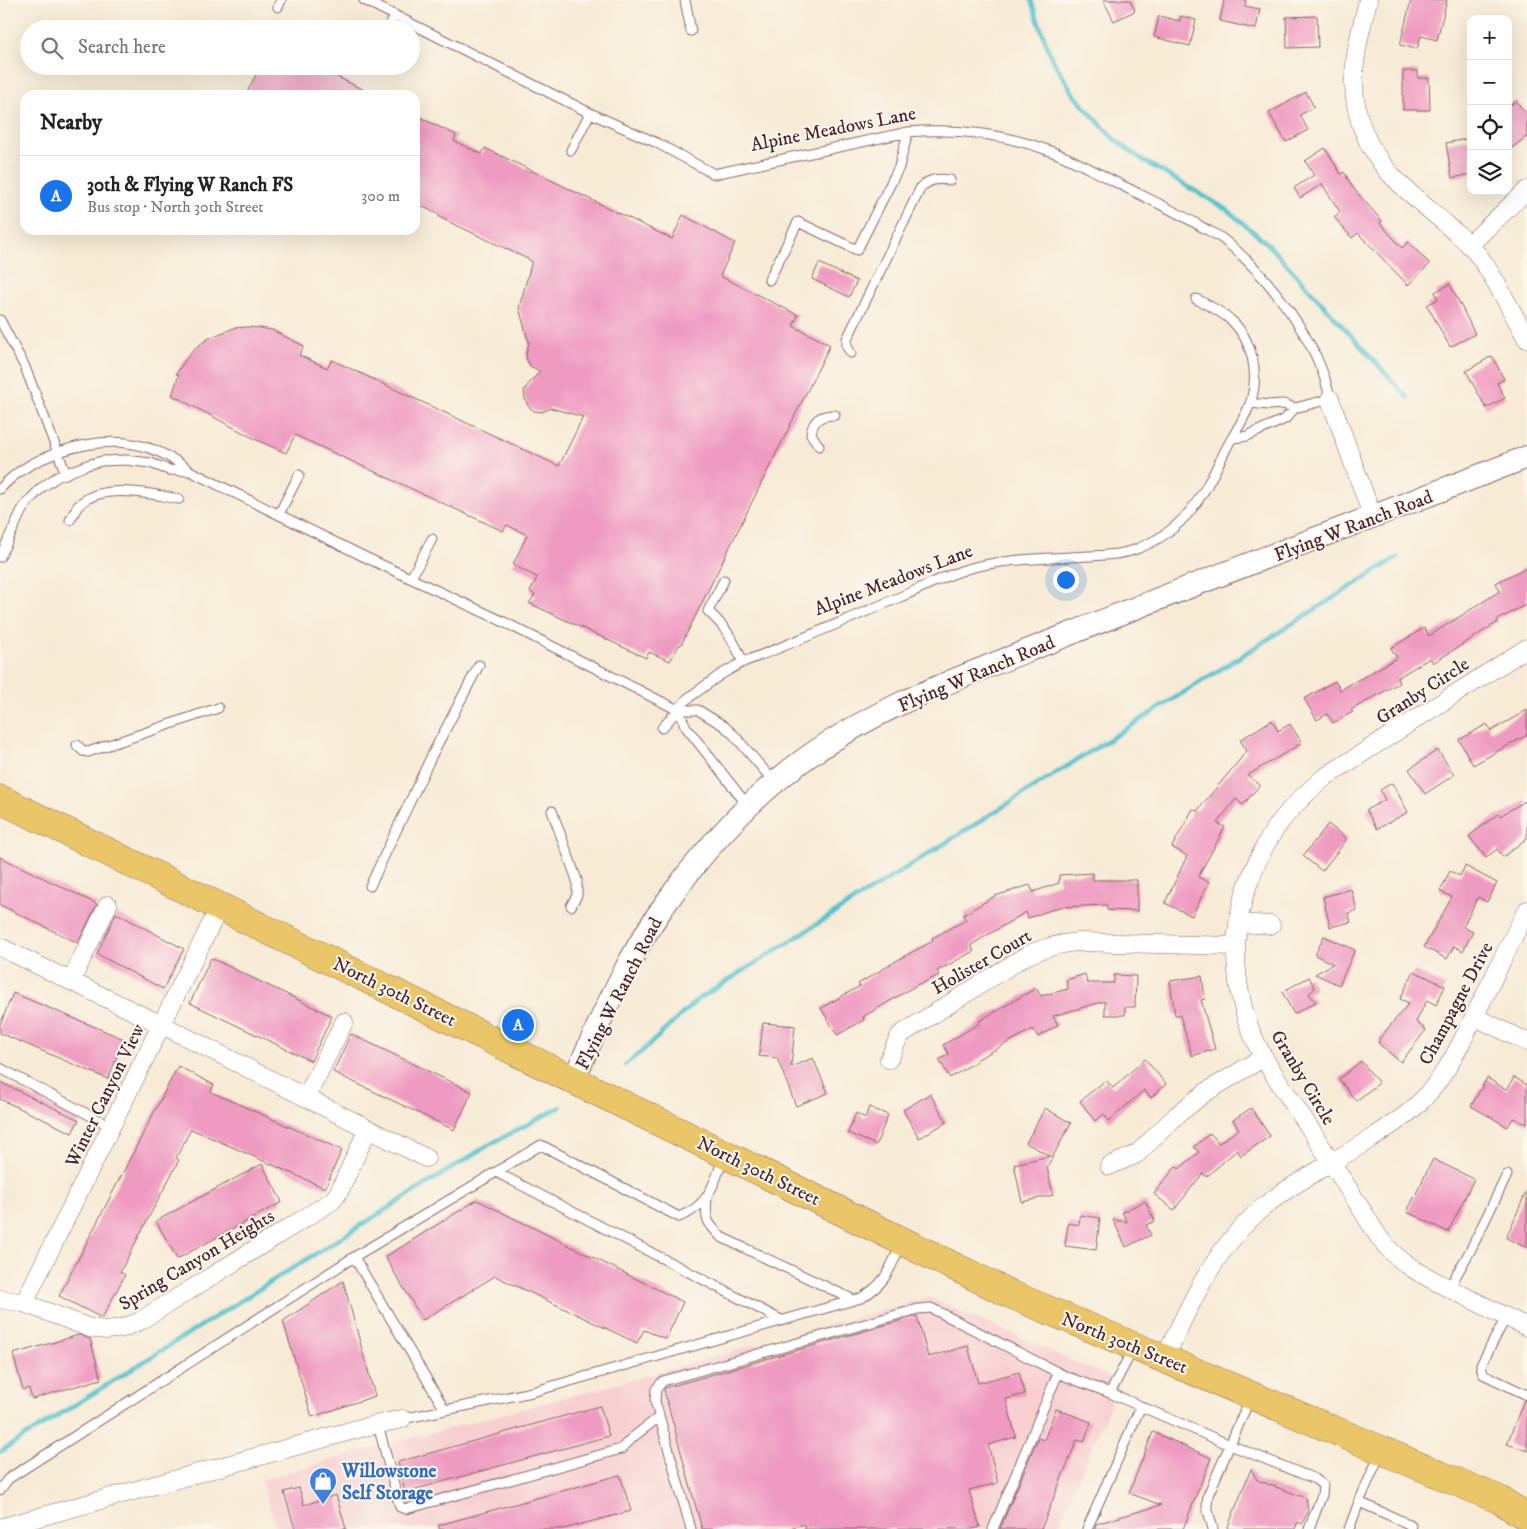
<!DOCTYPE html>
<meta charset="utf-8">
<style>
:root{--surface:#fff;--page:#f6f6f6;--text:#222;--muted:#767676;--line:#e0e0e0;--accent:#1a73e8}
body{margin:0;font-family:"IM FELL DW Pica",serif;background:var(--page);color:var(--text)}
.controls{position:absolute;right:15px;top:15px;display:grid;overflow:hidden;border-radius:10px;box-shadow:0 5px 20px #0002}
.controls button{width:45px;height:45px;display:grid;place-items:center;padding:0;border:0;border-bottom:1px solid var(--line);background:var(--surface);color:var(--text);font:25px sans-serif}
.you{position:absolute;left:1065px;top:579px;width:18px;height:18px;margin:-12px;border:4px solid #fff;border-radius:50%;background:#1a73e8;box-shadow:0 0 0 8px #1a73e833}
.badge{display:grid;place-items:center;width:32px;height:32px;border-radius:50%;background:var(--accent);color:#fff;font-size:16px;font-weight:700}
.pin{position:absolute;translate:-50% -50%;border:2px solid #fff;box-shadow:0 1px 5px #0006}
.list{margin:0;padding:0;list-style:none}
h2{display:flex;justify-content:space-between;align-items:center;height:65px;margin:0;padding:0 20px;font-size:21px}
h2 small{font-size:16px;font-weight:400;color:var(--muted)}
.list li{display:grid;grid-template-columns:32px 1fr auto;gap:15px;align-items:center;box-sizing:border-box;height:80px;padding:0 20px;border-top:1px solid var(--line)}
.list b{display:block;font-size:19px;white-space:nowrap}
.list p{margin:0;font-size:16px;white-space:nowrap;color:var(--muted)}
.list em{font-size:16px;font-style:normal;color:var(--muted)}
.icon{flex:none;width:28px;height:28px;fill:none;stroke:currentColor;stroke-width:2;stroke-linecap:round;stroke-linejoin:round}
.map{position:relative;flex:none;width:1527px;height:1529px;overflow:hidden}
.search{position:absolute;background:var(--surface);box-shadow:0 5px 20px #0002;left:20px;top:20px;width:400px;height:55px;display:flex;align-items:center;gap:12px;box-sizing:border-box;padding:0 18px;border-radius:28px;color:var(--muted);font-size:19px}
.panel{position:absolute;background:var(--surface);box-shadow:0 5px 20px #0002;left:20px;top:90px;width:400px;height:145px;border-radius:15px}
.map>svg:first-child{display:block}
.built{fill:#f7cfd1}
.lines{fill:none;stroke-linecap:round;stroke-linejoin:round}
.stream{stroke:#55c1cf;stroke-width:4.5}
.building{fill:#ef9bc1}
.service-casing{stroke:#876667;stroke-width:11}
.minor-casing{stroke:#876667;stroke-width:19}
.tertiary-casing{stroke:#876667;stroke-width:24}
.primary-casing{stroke:#876667;stroke-width:29}
.service{stroke:#fff;stroke-width:9}
.minor{stroke:#fff;stroke-width:18}
.tertiary{stroke:#fff;stroke-width:22}
.primary{stroke:#eac669;stroke-width:28}
.labels{text-anchor:middle;stroke-width:4;stroke-linejoin:round;paint-order:stroke}
.street-label{font-size:19px;fill:#4a1f2b;stroke:#fbf7ec}
.shop-label{font-size:19px;font-weight:bold;fill:#366cbe;stroke:#fbf7ec;text-anchor:start}
</style>
<div class="map">
<svg width="1527" height="1529" viewBox="0 0 1527 1529">
<rect width="100%" height="100%" fill="#fbf7ec"/>
<filter id="ink" filterUnits="userSpaceOnUse"><feTurbulence type="fractalNoise" baseFrequency=".02" numOctaves="2"/><feDisplacementMap in="SourceGraphic" scale="10" xChannelSelector="R" yChannelSelector="G"/><feConvolveMatrix kernelMatrix="1 2 1 2 8 2 1 2 1" color-interpolation-filters="sRGB"/></filter>
<filter id="wash" filterUnits="userSpaceOnUse"><feTurbulence type="fractalNoise" baseFrequency=".0096" numOctaves="4" result="noise"/><feDisplacementMap in="SourceGraphic" scale="20" xChannelSelector="R" yChannelSelector="G"/><feGaussianBlur stdDeviation="1.12" result="paint"/><feColorMatrix in="noise" values="0 0 0 0 0 0 0 0 0 0 0 0 0 0 0 0 0 1.4 0 .05"/><feComposite in="paint" operator="in"/></filter>
<g filter="url(#wash)">
<rect width="100%" height="100%" fill="#f7ebd6"/>
<path class="built" d="M929 1297 1120 1382 1057 1529H277L261 1480 362 1451 613 1385Z"/>
<g class="lines">
<path class="stream" d="M1031 0 1051 57 1074 95 1114 139 1144 161 1226 209 1268 244 1408 398
M625 1065 647 1047 697 1000 1398 557
M0 1452 487 1146 560 1107"/>
</g>
<g id="blocks">
<path class="building" d="M1103 0H1130L1135 11 1114 21Z
M1224 0H1246L1245 6 1260 9 1256 29 1220 21Z
M1411 0H1447L1437 40 1421 36 1417 49 1400 45Z
M1159 16 1180 21 1181 16 1196 20 1190 46 1154 37Z
M1317 16 1318 47 1287 48 1286 17Z
M260 66H315L374 95H246Z
M1403 71H1418V78H1429L1430 110H1403Z
M1306 92 1314 107 1300 115 1308 130 1286 142 1269 113Z
M1516 101 1527 114V136L1508 151V107Z
M415 115 456 135 454 141 482 154 485 148 672 239 683 215 735 243 720 276 798 315 793 326 830 345 681 645H679L670 661 649 652 646 658 529 603 535 595 530 592 537 577 513 565 527 535 507 525 503 531 295 435 286 453 257 440 172 395 179 375 176 374 185 360 195 348 209 338 234 328 247 327 260 328 272 330 304 346 299 355 327 368 332 360 559 466 583 417 551 408 542 412 534 411 528 406 525 399 524 391 527 386 540 371 530 366 527 360 526 353 529 343 519 308 532 261 439 217 440 215 415 203Z
M1471 138V174L1452 178 1446 143Z
M1325 148 1341 174 1344 172 1353 188 1382 221 1380 223 1402 248 1408 242 1430 264 1408 285 1358 233 1352 238 1334 217 1340 212 1322 184 1300 198 1294 188 1314 175 1305 161Z
M819 263 857 281 849 297 812 279Z
M1450 284 1475 334 1450 347 1427 305 1438 299 1435 292Z
M1492 356 1504 379 1497 383 1505 398 1486 408 1466 371Z
M1527 567V604L1497 620 1498 622 1433 663 1430 658 1397 678 1399 683 1351 710 1353 712 1333 723 1327 714 1317 720 1304 699 1335 681 1340 690 1397 658 1391 648 1424 628 1429 636 1500 591 1496 583Z
M1527 710V735L1473 765 1459 740 1487 724 1491 731Z
M1272 720 1278 731 1290 724 1302 743 1248 775 1260 785 1243 805 1236 799 1217 823 1225 827 1198 877 1209 882 1192 916 1165 903 1187 856 1172 847 1193 809 1197 811 1247 751 1240 740Z
M1438 750 1454 775 1425 794 1409 769Z
M1392 783 1408 812 1377 829 1366 810 1385 800 1380 790Z
M1527 800V838L1503 857 1497 849 1486 858 1469 836 1498 814 1500 816Z
M1328 824 1347 839 1322 871 1303 856Z
M0 857 97 904 78 943 0 905Z
M1465 866 1497 883 1487 902 1478 897 1463 927 1473 932 1463 951 1454 946 1447 959 1424 947 1452 897 1440 891 1450 871 1460 876Z
M1093 873V880H1137V911L1107 910V905L1059 907 1028 918 1026 912 971 945 974 951 937 971 939 975 921 984 920 983 863 1017 864 1020 837 1035 821 1008 860 986 858 984 901 958 933 941 932 938 966 920 963 915 995 896 1030 885 1033 892 1059 883V875Z
M1351 889 1357 910 1348 913 1351 922 1330 927 1323 897Z
M116 913 184 949 163 989 97 954Z
M1324 936 1355 950 1339 985 1315 974 1333 964 1315 955Z
M211 958 332 1016 311 1061 190 1003Z
M1414 971 1445 986 1436 1005 1427 1000 1416 1022 1426 1030 1401 1062 1379 1044V1039L1409 1003 1400 999Z
M1085 974 1087 983H1114V975L1136 976 1135 1007H1125V1015H1105V1001L1053 1016 1058 1025 1038 1037 1033 1029 976 1060 977 1061 950 1078 939 1060 949 1054 943 1045 980 1023 979 1021 1036 988 1041 996 1068 989 1066 980Z
M1202 976 1205 999 1201 1000 1215 1049 1192 1056 1180 1015H1175L1170 981Z
M1309 977 1315 988 1309 994 1316 1002 1294 1014 1282 992Z
M13 993 124 1039 108 1079 0 1033V1025Z
M763 1023 795 1026 791 1067 813 1058 828 1093 796 1106 777 1058 759 1056Z
M351 1034 472 1092 454 1130 333 1072Z
M1145 1059 1166 1084 1151 1098 1144 1090 1109 1121 1104 1114 1095 1121 1080 1101 1106 1080 1113 1088Z
M1361 1061 1379 1083 1356 1101 1339 1079Z
M178 1066 214 1085 211 1092 342 1150 325 1188 191 1129 176 1158 179 1160 120 1272 125 1275 102 1318 59 1296Z
M1514 1077 1527 1085V1124L1513 1118 1508 1127 1471 1106 1487 1078 1507 1090Z
M0 1082 79 1120 72 1133 0 1099Z
M930 1094 947 1122 919 1138 903 1110Z
M869 1107 888 1115 876 1145 848 1133 856 1113 865 1118Z
M1045 1108 1071 1123 1047 1167 1053 1195 1022 1202 1014 1164 1050 1156 1026 1143Z
M1251 1108 1270 1136 1241 1156 1237 1150 1206 1177 1203 1173 1174 1210 1154 1194 1176 1166 1179 1169 1199 1152 1194 1147 1210 1133 1219 1143 1239 1129 1233 1120Z
M1433 1159 1474 1179 1448 1232 1407 1212Z
M262 1164 282 1202 177 1259 156 1221Z
M1527 1190V1248L1506 1238Z
M477 1200 683 1302 666 1339 644 1330 637 1343 495 1276 423 1320 385 1257Z
M1145 1201 1155 1221 1146 1225 1151 1235 1126 1247 1113 1220 1127 1222 1122 1212Z
M1080 1215 1100 1218 1096 1250 1065 1246 1068 1223 1079 1225Z
M343 1281 375 1396 312 1417 283 1321Z
M917 1316 928 1357 968 1346 978 1383 1019 1372 1025 1394 1006 1399 1016 1437 988 1445 998 1483 969 1490 980 1527 973 1529H805L804 1524 786 1529H702L664 1390 665 1388Z
M79 1335 90 1339 101 1379 32 1399 29 1388 23 1390 13 1354Z
M1524 1400 1527 1401V1451L1507 1444Z
M600 1406 609 1436 405 1492 398 1462Z
M1056 1409 1091 1422 1084 1442 1077 1440 1041 1529H1000L1038 1438 1044 1440Z
M1153 1432 1211 1458 1183 1529H1094L1096 1524 1161 1505 1129 1493Z
M1251 1469 1257 1480 1306 1498 1308 1512 1302 1524 1298 1522 1295 1529H1227Z
M620 1475 631 1511 563 1529H439V1525Z
M299 1488 304 1505 336 1495 346 1529H295L284 1492Z"/>
</g>
</g>
<g filter="url(#ink)">
<use href="#blocks" fill-opacity="0" stroke="#876667" stroke-width="1"/>
<g class="lines">
<g class="service-casing">
<path id="service" d="M364 0 590 113 657 143 714 174 908 132C958 128 1006 134 1053 152 1077 161 1101 175 1125 187 1151 200 1177 212 1202 227 1209 231 1218 235 1224 240 1268 275 1320 343 1330 399L1295 408 1285 419 1247 436 1233 438
M685 0 691 31
M278 7 281 0
M388 29 395 15
M571 150 590 113
M769 280 798 222 857 250 899 167 908 132
M0 320 25 367 66 474
M851 353 847 347V339L921 187C930 179 938 178 950 180
M1250 403 1269 405 1283 404 1295 408
M819 446 811 434C813 419 821 415 835 415
M0 489C18 469 37 460 62 451 110 436 150 439 190 471L367 558 500 620 678 710H698L724 726 734 735 775 783
M279 514 299 475
M70 520C73 516 75 510 78 506 99 482 152 494 179 499
M0 557 22 510 28 502 41 488 57 477 87 465 102 461 126 460 150 463 169 470 190 471
M411 578 432 539
M724 580 708 611C727 629 733 639 743 662
M678 710 686 727 748 806
M662 728 687 699 720 675 743 662C796 642 848 619 900 597 922 588 944 576 967 569 1005 558 1048 559 1087 556 1105 555 1123 555 1139 548 1186 529 1202 497 1223 455 1231 437 1245 420 1251 401 1259 374 1253 341 1232 321 1221 311 1208 305 1196 299
M77 745 83 751 88 752 218 708
M552 811 577 880V895L571 906
M370 886 432 755 479 665
M0 1068 112 1127
M496 1172 781 1320
M707 1198C705 1220 706 1221 721 1237L854 1300
M354 1257 445 1410
M1449 1288 1470 1251 1507 1175
M1506 1317 1481 1365 1483 1374 1527 1395
M1110 1393 1133 1349
M402 1419 532 1392 861 1298C887 1283 889 1269 902 1243
M378 1425 400 1507 406 1509 621 1449 632 1438 659 1417
M0 1490 8 1479 354 1257 541 1145 679 1217C710 1205 713 1185 724 1157
M1359 1502 1411 1525 1410 1529
M691 1529 655 1401 656 1389 663 1381 918 1309 931 1308 1065 1376 1110 1393 1230 1445 1250 1398
M993 1529 1058 1373
M1087 1529 1141 1406
M1213 1529 1207 1507 1208 1495 1230 1445 1315 1479 1323 1485 1322 1495 1309 1529
M1349 1529 1359 1502 1381 1452"/>
</g>
<g class="minor-casing">
<path id="minor" d="M1368 0C1355 53 1343 96 1371 147 1378 159 1386 170 1396 180 1412 196 1430 210 1447 225 1454 232 1463 238 1470 245 1494 273 1509 308 1527 339
M1469 245 1527 190
M1330 399 1373 518
M1527 648 1325 777C1287 809 1268 832 1250 879 1227 936 1233 1004 1264 1058 1278 1082 1294 1104 1309 1127 1333 1165 1357 1202 1380 1239 1401 1266 1429 1278 1458 1293 1481 1304 1504 1316 1527 1327
M1238 923 1271 925
M0 947 162 1025 426 1158
M71 981 108 905
M1475 1017 1527 1042
M889 1059 900 1035 1022 958C1040 948 1057 944 1078 942L1236 946
M306 1098 344 1022
M1109 1166 1137 1154 1178 1114 1206 1092 1264 1057
M0 1299 24 1303 90 1328 106 1330 123 1328 140 1321 332 1201 339 1192 368 1129
M24 1303 220 906
M1165 1358C1195 1293 1222 1232 1285 1191 1313 1173 1343 1156 1372 1138 1387 1128 1402 1119 1415 1107 1446 1079 1462 1041 1480 1005 1496 973 1511 941 1527 910
M0 1528 361 1428 402 1419"/>
</g>
<g class="tertiary-casing">
<path id="tertiary" d="M574 1079C599 1023 626 960 661 910 698 857 743 806 794 767 875 705 973 673 1067 635 1219 574 1374 517 1527 457"/>
</g>
<g class="primary-casing">
<path id="primary" d="M0 799 1010 1294 1500 1500 1527 1517"/>
</g>
<use href="#service" class="service"/>
<use href="#minor" class="minor"/>
<use href="#tertiary" class="tertiary"/>
<use href="#primary" class="primary"/>
</g>
</g>
<defs>
<g id="shop-pin" transform="scale(1.4375)"><path d="M0 17L-7.5 6A9.5 9.5 0 1 1 7.5 6Z" fill="#3f7fe0" stroke="#fbf7ec"/><path d="M-5-2.5h2.3a2.7 3.5 0 0 1 5.4 0H5L5.5 6h-11ZM-1.5-2.5h3a1.5 2.3 0 0 0-3 0Z" fill="#fff"/></g>
</defs>
<g fill-rule="evenodd">
<use href="#shop-pin" x="323" y="1481"/>
</g>
<g class="labels">
<g class="street-label">
<text transform="translate(833 128) rotate(-11)" y="7">Alpine Meadows Lane</text>
<text transform="translate(1353 525) rotate(-21)" y="7">Flying W Ranch Road</text>
<text transform="translate(893 579) rotate(-21)" y="7">Alpine Meadows Lane</text>
<text transform="translate(976 673) rotate(-23)" y="7">Flying W Ranch Road</text>
<text transform="translate(1422 690) rotate(-33)" y="7">Granby Circle</text>
<text transform="translate(981 961) rotate(-30)" y="7">Holister Court</text>
<text transform="translate(395 991) rotate(26)" y="7">North 30th Street</text>
<text transform="translate(618 993) rotate(-63)" y="7">Flying W Ranch Road</text>
<text transform="translate(1455 1003) rotate(-62)" y="7">Champagne Drive</text>
<text transform="translate(1304 1077) rotate(59)" y="7">Granby Circle</text>
<text transform="translate(104 1095) rotate(-64)" y="7">Winter Canyon View</text>
<text transform="translate(759 1170) rotate(26)" y="7">North 30th Street</text>
<text transform="translate(196 1259) rotate(-31)" y="7">Spring Canyon Heights</text>
<text transform="translate(1125 1342) rotate(22)" y="7">North 30th Street</text>
</g>
<g class="shop-label">
<text x="342" y="1477">Willowstone<tspan x="342" dy="22">Self Storage</tspan></text>
</g>
</g>
</svg>
<div class="controls">
<button>+</button>
<button>−</button>
<button><svg class="icon" aria-label="locate" viewBox="0 0 24 24"><circle cx="12" cy="12" r="6"/><path d="M12 2v4M12 18v4M2 12h4M18 12h4"/></svg></button>
<button><svg class="icon" aria-label="layers" viewBox="0 0 24 24"><path d="M12 4l9 5-9 5-9-5zM3 14l9 5 9-5"/></svg></button>
</div>
<div class="you"></div>
<div class="pin badge" style="left:518px;top:1025px">A</div>
<div class="search"><svg class="icon" aria-label="search" viewBox="0 0 24 24"><circle cx="10" cy="10" r="6"/><path d="M15 15l6 6"/></svg>Search here</div>
<section class="panel">
<h2>Nearby<small></small></h2>
<ul class="list">
<li><span class="badge">A</span><div><b>30th &amp; Flying W Ranch FS</b><p>Bus stop · North 30th Street</p></div><em>300 m</em></li>
</ul>
</section>
</div>
